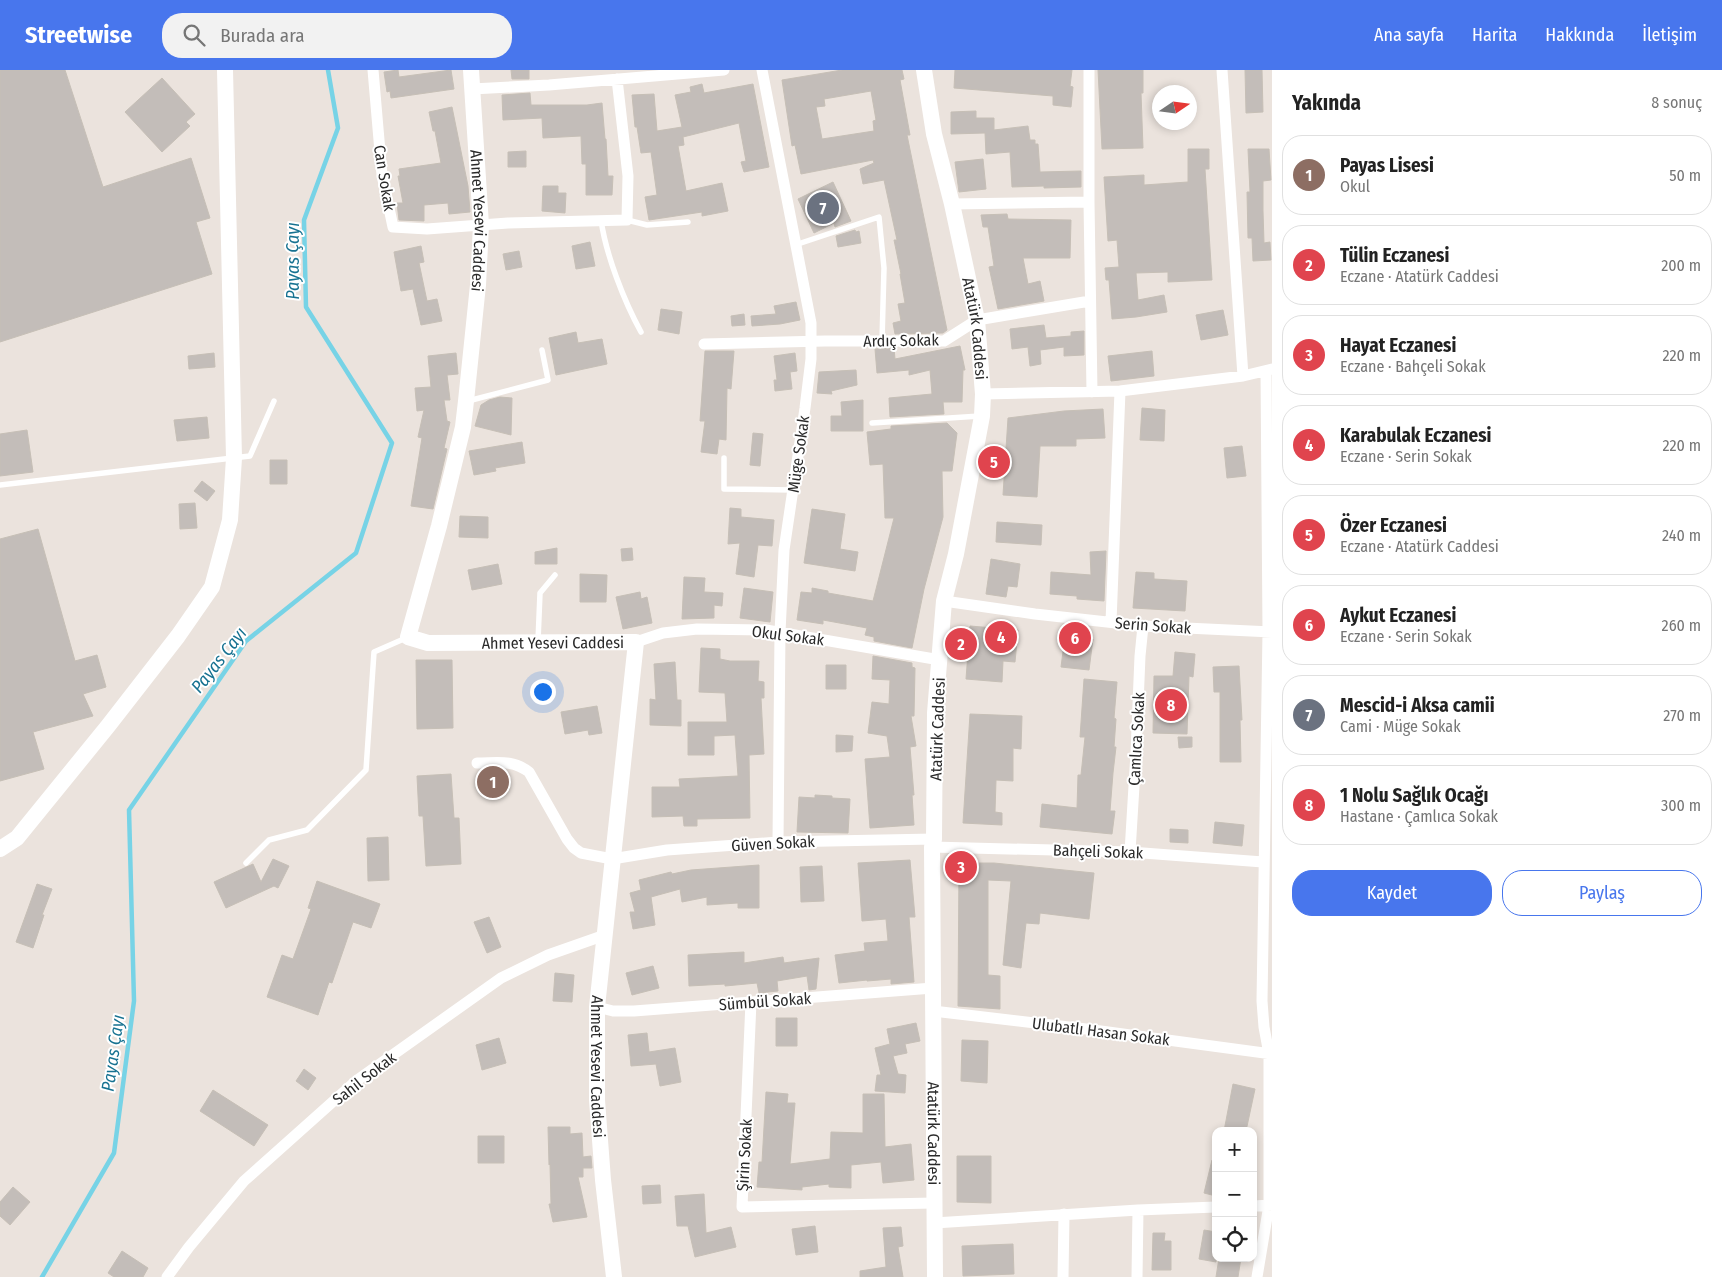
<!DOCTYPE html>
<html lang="tr">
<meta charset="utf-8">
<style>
:root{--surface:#fff;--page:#f2f2f2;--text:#222;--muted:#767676;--line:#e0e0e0;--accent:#4876ed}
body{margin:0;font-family:"Fira Sans Condensed",sans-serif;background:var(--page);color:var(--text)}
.controls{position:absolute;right:15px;bottom:15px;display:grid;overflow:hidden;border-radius:10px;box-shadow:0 2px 8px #0003}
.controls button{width:45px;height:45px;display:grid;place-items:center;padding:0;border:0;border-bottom:1px solid var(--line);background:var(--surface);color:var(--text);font:25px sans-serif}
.compass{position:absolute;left:1152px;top:15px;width:45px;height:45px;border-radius:50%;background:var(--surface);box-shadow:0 2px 8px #0003;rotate:77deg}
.you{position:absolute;left:542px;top:621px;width:18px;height:18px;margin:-12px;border:4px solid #fff;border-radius:50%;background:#1a73e8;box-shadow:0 0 0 8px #1a73e833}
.badge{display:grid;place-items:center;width:32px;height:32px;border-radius:50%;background:var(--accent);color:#fff;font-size:16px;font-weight:700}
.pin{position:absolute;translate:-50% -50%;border:2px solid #fff;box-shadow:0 1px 5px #0006}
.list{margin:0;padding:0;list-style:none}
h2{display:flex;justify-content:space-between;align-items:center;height:65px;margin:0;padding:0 20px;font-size:21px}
h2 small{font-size:16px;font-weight:400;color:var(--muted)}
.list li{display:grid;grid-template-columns:32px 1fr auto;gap:15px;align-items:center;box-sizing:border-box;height:80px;margin:0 10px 10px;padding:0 10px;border:1px solid var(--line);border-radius:20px}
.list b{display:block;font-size:19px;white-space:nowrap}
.list p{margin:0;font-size:16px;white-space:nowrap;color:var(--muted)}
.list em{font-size:16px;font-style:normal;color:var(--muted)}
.actions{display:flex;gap:10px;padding:15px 20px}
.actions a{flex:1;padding:11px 0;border:1px solid var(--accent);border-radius:20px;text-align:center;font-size:18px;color:var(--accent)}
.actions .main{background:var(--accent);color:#fff}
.icon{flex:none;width:28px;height:28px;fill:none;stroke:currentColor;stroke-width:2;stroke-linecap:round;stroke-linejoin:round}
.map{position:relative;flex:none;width:1272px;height:1207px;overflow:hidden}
header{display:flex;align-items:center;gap:30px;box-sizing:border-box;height:70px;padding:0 25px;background:var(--accent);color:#fff}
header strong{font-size:24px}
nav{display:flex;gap:28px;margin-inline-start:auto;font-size:18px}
.search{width:350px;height:45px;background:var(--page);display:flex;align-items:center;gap:12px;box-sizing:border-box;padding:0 18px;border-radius:20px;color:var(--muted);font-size:19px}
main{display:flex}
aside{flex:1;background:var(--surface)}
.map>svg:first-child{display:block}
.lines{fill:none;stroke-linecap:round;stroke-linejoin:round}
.stream{stroke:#77d3e6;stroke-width:4.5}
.building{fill:#c3bdb9;stroke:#c6bfb6;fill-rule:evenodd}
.lane{stroke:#fff;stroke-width:5.5}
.street{stroke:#fff;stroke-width:11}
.secondary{stroke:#fff;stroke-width:16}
.labels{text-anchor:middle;stroke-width:4;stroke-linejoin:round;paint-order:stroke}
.street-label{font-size:16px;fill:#2a2a2a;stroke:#fff}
.water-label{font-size:18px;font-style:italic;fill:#177291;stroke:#fff}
</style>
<header>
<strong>Streetwise</strong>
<div class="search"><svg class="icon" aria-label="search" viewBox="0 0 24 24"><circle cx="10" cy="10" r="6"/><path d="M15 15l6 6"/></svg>Burada ara</div>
<nav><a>Ana sayfa</a><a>Harita</a><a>Hakkında</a><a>İletişim</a></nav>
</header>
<main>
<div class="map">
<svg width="1272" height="1207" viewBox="0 0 1272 1207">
<rect width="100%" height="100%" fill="#ebe3dd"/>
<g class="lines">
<path class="stream" d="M42 1207 114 1083 134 931 129 740 246 571 356 483 392 373 306 237 304 150 338 58 328 0"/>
</g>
<path class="building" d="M0 0H65L103 117 191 88 210 148 196 152 212 204 0 272Z
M398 0 399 7 451 0 454 19 391 28 390 21 387 22 384 2Z
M511 0H529V9H512Z
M842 0H902L904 9 900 10 910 65H907L947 260 943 263 895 264 893 253 901 251 898 234 905 233 900 204H901L894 170H897L884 110 863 114 860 99 874 93 873 90 801 104 795 75 792 76 782 10ZM871 21 876 50 873 51 874 61 822 69 816 37 825 36 824 29Z
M955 0H1072L1070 16 1073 17 1071 37 1053 35V26L954 18Z
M1098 0H1143V23H1141L1143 78 1102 79Z
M1245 0H1262L1263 42 1246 43Z
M162 8 195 44 186 52 190 56 162 82 125 42Z
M702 14 704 23 753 14 769 97 744 102 741 92 746 91 739 53 683 67 684 75 678 76 686 121 722 113 728 141 702 146V142L649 150 645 127 657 125 651 82 641 83 637 57H635L632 25 654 24 657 61 682 57 675 25 691 22 690 17Z
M530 23 531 35H587L602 33 605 69H606L608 106H613L612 125H586V94H582L581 66 543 68 542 48 503 50 502 25Z
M452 37 468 116 470 142 449 144 448 133 424 135V151L399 150 397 133H403L398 106H400L399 99 441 93 435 61H433L429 42Z
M976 41V48H994V60L1028 56 1030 70H1035V74H1038L1040 102 1081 101V117L1044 118V116L1012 117 1010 82 986 84 985 63 951 64V42Z
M1188 79H1209V99H1205L1212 210 1168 212V202L1136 203 1138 230 1164 225 1167 242 1136 247 1112 249 1109 210H1106L1105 198 1119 197 1117 170 1108 171 1104 107 1144 105V115L1188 112Z
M1248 79H1269L1271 110 1263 111V141L1264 173 1270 172 1271 190 1253 191 1252 168H1248L1247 122H1250Z
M526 81V97H508V82Z
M983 89 986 119 959 122 955 92Z
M833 112 851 151 835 157 834 153 814 163 798 129Z
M543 116H558V123H566L565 143 542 141Z
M1007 144 1008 149 1071 150 1070 188H1023L1028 214 1040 211 1044 231 998 239 989 197 994 196 988 157H983L981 145Z
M855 160 856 162 859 161 861 173 838 177 836 166Z
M590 172 595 196 576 199 572 176Z
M421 176 424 192 419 193 427 231 437 229 442 251 421 255 413 219 401 221 394 182Z
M519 181 522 197 506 200 503 184Z
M796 232 800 250 780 254 752 256 751 246 776 244 774 236Z
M661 239 682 242 679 264 658 260Z
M1223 240 1228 265 1201 270 1196 245Z
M744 244 745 255 732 256 731 246Z
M1044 255 1046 268 1071 266V262L1084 261V285L1064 286V277L1040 280 1041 294 1030 296 1028 277 1012 279 1010 259Z
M576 262 578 273 602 269 607 294 556 305 549 268Z
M960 276 965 300H963L962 332H943L944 344 890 347 889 328 932 324 930 300 909 305V300L877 303 875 279 894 278 895 289Z
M705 281H734L731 319 727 318 726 370 719 369 717 384 701 382 705 351H700Z
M1152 281 1154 306 1111 311 1108 286Z
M214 283 215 297 189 299 188 286Z
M456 283 458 304 447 305 450 330H444L447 351 450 352 444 378 447 379 433 439 411 436 422 368 418 367 424 340 417 341 415 318 431 317 428 286Z
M795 283 797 301 790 302 792 319 775 321 774 310H777L774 286Z
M856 300 857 315 831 321 832 324 817 323 819 302Z
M500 327 512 328 511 365 475 356 481 335 489 330Z
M863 330V361H831V346H842L841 332Z
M1142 338 1165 340 1164 371 1140 370Z
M1103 339 1105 368 1076 369V376H1040L1037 427 1003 425 1008 348 1064 341Z
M207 347 209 368 177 371 174 350Z
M947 353 957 363 952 401H942L943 447 924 519 912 578 874 571V567L865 565 867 558 823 550V554L797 550 801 522 812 523V518L828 521V523L873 531 894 448H885L883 394 870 395 867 362 891 359V356Z
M27 360 33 402 0 406V364Z
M753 363 763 364 760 396 750 395Z
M522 372 525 393 495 398 496 401 474 405 469 381Z
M1242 376 1246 406 1227 408 1224 378Z
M270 390H287V414H270Z
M202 411 215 421 207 431 194 421Z
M195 433 197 458 180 459 179 434Z
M730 438 741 439V447L774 450 772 476 758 475 754 507 736 504 740 473 728 474Z
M812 439 845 444 840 479 858 482 855 501 804 493Z
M460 446 488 447V468L459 467Z
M997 452 1042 455 1041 475 996 472Z
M38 459 75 591 97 585 106 617 83 624 93 646 33 662 44 699 0 711V469Z
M557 478V494H535V482Z
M632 478 633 490 622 491 621 479Z
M1106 481 1104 531 1077 529V526L1050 524 1051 502 1091 505 1090 482Z
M991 489 1020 494 1017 517 1008 516 1006 527 986 524Z
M498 494 502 514 472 520 468 500Z
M1136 502 1154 503V509L1187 511 1185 541 1133 538Z
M580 504 607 505 606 532H580Z
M684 507 705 508 704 522 723 523 722 536 714 535V548L682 549Z
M744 518 773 522 770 552 740 548Z
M640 522 641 529 647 527 652 553 623 559 616 527Z
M970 556 1018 560 1015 592 1003 591 1002 612 966 609Z
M1065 566 1093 569 1089 600 1061 597Z
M701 578 720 579V589L730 591H759L758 611 764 612V628H761L764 684 749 685 750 748 697 749V756H684L683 746 652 747V717H680L679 709 738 706 735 665 714 666V685H688V652H727L725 623 699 622Z
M1175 582 1195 584 1193 607 1189 606 1187 664 1153 663 1154 606H1173Z
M873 586 912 593V597L915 598 914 646H911L916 676 910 677 914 725H912L914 755 870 758 865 689 890 687 887 666 868 663 872 632 889 634 890 610 872 609Z
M416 590H452L453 658 417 659Z
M675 592 677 630H681V656L650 655V629L656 630 654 594Z
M826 595H846V619H826Z
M1239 596 1242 650H1240L1241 692H1220V622H1214L1213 597Z
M1084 609 1117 612 1114 648 1116 649 1114 677H1116L1113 703 1110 741H1115L1112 764 1040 757 1042 734 1077 738 1078 705H1081L1085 667H1080Z
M597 636 602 663 589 665 588 660 565 664 561 642Z
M970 644 1022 646 1021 679 1013 678V711L996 710 995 742 1002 743V755L963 753Z
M836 665 853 666 852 681 836 682Z
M1178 667H1192V677L1179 678Z
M451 704 454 748H459L461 794 426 796 423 746H419L417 706Z
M815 725 832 726V728L850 729 848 763 797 762 799 727 815 728Z
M1215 752 1244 755 1242 776 1213 773Z
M1170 759 1188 760V773L1170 772Z
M388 767 389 810 368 811 367 768Z
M273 789 289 796 278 818 274 816 226 838 214 812 253 794 261 812Z
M910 790 915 847H909L914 912 891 914V909L867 911V910L839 913 835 885 865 881 864 873 888 871 886 849 862 851 858 793Z
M959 793H994L1094 803 1089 849 1040 843 1039 854 1026 853 1021 898 1003 895 1011 811 988 810V905L1000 906V939L958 936Z
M759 795V838H738V833L707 835V827L682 832 680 819 651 827 655 855 633 859 630 842H635L630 823 641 820 639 810 671 802 672 804 691 800Z
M822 796 824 831 801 832 800 797Z
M317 811 380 834 371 858 353 852 332 913 329 912 318 945 267 927 282 885 293 889 311 839 308 838Z
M37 814 52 819 42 845H44L33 878 16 872Z
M489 847 501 877 487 883 474 852Z
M744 882V893L783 887 784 893 819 888 816 919 809 920 807 906 777 911 778 921 759 923 757 913 725 916V914L689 916 688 885Z
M653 896 659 918 632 925 626 903Z
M555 903 574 905 572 932 553 931Z
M776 948H797V976H776Z
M916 953 920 971 905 974 907 983 893 986 898 1004 906 1005 905 1023 875 1021 877 1005H881L875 978 890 974 887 959Z
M647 963 649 982 675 978 681 1012 660 1016 656 994 631 996 628 965Z
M499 968 506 993 482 1000 476 975Z
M962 970 988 971 987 1013 961 1011Z
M304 999 316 1008 308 1020 296 1011Z
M1233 1014 1255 1019 1246 1061H1224Z
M213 1020 268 1055 254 1076 200 1041Z
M766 1022 788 1024 787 1033H795L790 1094 830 1089 831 1062 863 1063V1024H884L885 1077 911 1074 914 1110 883 1113 881 1092 851 1095V1118L829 1117V1114L802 1117V1120L757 1117 759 1092H762Z
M548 1057H570V1064L582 1063 583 1087 591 1086 592 1098H583V1107H578L587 1147 553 1152 549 1134H551L550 1094 549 1095Z
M478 1066H504V1093H478Z
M957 1086H991V1133L957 1132Z
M1212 1090 1216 1091V1126L1204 1123Z
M660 1115 661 1133 643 1134 642 1116Z
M13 1117 30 1132 10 1155 0 1146V1132Z
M704 1124 706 1163 731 1157 736 1177 695 1187 688 1156H677L675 1126Z
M815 1156 818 1182 796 1185 792 1159Z
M901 1157 903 1176 898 1177 903 1207H860V1201L886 1197 883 1158Z
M1204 1160 1216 1162V1192L1199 1189Z
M1153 1163H1165L1164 1171H1171V1200H1152Z
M1013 1174 1014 1204 963 1206 962 1176Z
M122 1181 148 1198 143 1207H114L108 1203Z
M1219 1188H1241L1238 1207H1216Z"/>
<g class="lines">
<path class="lane" d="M601 150C606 185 624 231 641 262
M627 150 647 155 688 152
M795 175 879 147 884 198 882 271
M468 331 548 310 542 280
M872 353 980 346
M724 388V419L792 420
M0 415 250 386 274 331
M538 571 540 523 555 505
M246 793 269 770 307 760 366 700 374 582 406 568"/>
<path class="street" d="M373 0 382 105 393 157 427 159 508 153 627 150 628 106 617 9
M762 0 811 253V289L805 338 784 480 780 562 778 772
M1089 0V132L1092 322
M1222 0 1243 306
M472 19 549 15 724 0
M952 134 1089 132
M704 274 825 271H944L977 250 1090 231
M983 324 1120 321 1243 306 1272 299
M944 531 1035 544 1143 556 1272 562
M1111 552 1120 321
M636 572 663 563 697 559 766 560 940 590
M477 693C497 693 512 689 529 702L567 769 574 778 581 783 612 789 667 780 778 772 934 769
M932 777 1130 782 1263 792
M1130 782 1136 683 1140 586 1143 556
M751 932 742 1137 934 1133
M597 937 613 941H634L933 918
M933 941 1086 959 1272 984
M1253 1136 1272 1135
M934 1153 1138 1140 1216 1137
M167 1207 189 1177 244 1111 356 1011 501 908 548 885 605 865
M1063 1207 1064 1144
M1137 1207 1138 1140
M1257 1207 1269 1135V984L1264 957 1262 931 1268 562 1266 301"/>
<g class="secondary">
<path id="s1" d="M471 0 481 155 478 215 466 331 463 357 439 456 408 567 428 573 636 572 597 937V1030L603 1110 614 1207"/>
<path id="s2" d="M924 0 934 64 952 134 977 250 983 324 982 346 956 484 944 531 935 643 934 769 932 777 935 1207"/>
<path d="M0 779 17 768 108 656 178 566 212 517 230 450 234 388 225 0"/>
</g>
</g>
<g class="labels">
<g class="street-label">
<text transform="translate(385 108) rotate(81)" y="6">Can Sokak</text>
<text dy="6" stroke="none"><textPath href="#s1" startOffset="151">Ahmet Yesevi Caddesi</textPath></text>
<text dy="6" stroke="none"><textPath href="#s2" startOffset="264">Atatürk Caddesi</textPath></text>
<text transform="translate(901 270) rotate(-1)" y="6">Ardıç Sokak</text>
<text transform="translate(798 384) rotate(-82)" y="6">Müge Sokak</text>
<text transform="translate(1153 555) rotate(4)" y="6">Serin Sokak</text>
<text transform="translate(788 565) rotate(7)" y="6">Okul Sokak</text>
<text dy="6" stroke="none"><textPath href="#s1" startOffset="721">Ahmet Yesevi Caddesi</textPath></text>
<text transform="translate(937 659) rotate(-88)" y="6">Atatürk Caddesi</text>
<text transform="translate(1136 669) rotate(-87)" y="6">Çamlıca Sokak</text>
<text transform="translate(773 773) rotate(-3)" y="6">Güven Sokak</text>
<text transform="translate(1098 781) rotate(2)" y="6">Bahçeli Sokak</text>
<text transform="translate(765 931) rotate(-4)" y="6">Sümbül Sokak</text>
<text transform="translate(1101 961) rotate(7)" y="6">Ulubatlı Hasan Sokak</text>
<text dy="6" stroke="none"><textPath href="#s1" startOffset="1231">Ahmet Yesevi Caddesi</textPath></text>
<text transform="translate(364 1008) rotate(-38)" y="6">Sahil Sokak</text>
<text dy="6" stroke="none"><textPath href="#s2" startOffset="1074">Atatürk Caddesi</textPath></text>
<text transform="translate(744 1085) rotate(-87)" y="6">Şirin Sokak</text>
</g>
<g class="water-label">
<text transform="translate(293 191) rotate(-90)" y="6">Payas Çayı</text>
<text transform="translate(219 590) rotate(-52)" y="6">Payas Çayı</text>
<text transform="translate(113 983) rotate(-82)" y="6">Payas Çayı</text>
</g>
</g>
</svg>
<div class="controls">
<button>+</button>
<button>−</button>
<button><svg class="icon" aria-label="locate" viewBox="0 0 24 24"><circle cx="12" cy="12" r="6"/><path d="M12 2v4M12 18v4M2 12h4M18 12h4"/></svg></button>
</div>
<svg class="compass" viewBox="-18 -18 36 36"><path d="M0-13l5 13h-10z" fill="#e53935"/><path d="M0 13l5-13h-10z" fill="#767676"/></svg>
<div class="you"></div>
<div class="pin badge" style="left:493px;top:712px;background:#8d6e63">1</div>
<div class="pin badge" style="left:961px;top:574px;background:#e0444e">2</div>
<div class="pin badge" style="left:961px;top:797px;background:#e0444e">3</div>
<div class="pin badge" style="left:1001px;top:567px;background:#e0444e">4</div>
<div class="pin badge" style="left:994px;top:392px;background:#e0444e">5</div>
<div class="pin badge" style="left:1075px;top:568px;background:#e0444e">6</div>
<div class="pin badge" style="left:823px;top:138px;background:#6b7280">7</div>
<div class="pin badge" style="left:1171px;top:635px;background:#e0444e">8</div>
</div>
<aside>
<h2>Yakında<small>8 sonuç</small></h2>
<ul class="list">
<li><span class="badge" style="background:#8d6e63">1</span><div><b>Payas Lisesi</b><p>Okul</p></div><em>50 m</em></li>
<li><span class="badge" style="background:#e0444e">2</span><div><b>Tülin Eczanesi</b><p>Eczane · Atatürk Caddesi</p></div><em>200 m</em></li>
<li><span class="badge" style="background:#e0444e">3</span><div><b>Hayat Eczanesi</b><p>Eczane · Bahçeli Sokak</p></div><em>220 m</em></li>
<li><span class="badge" style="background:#e0444e">4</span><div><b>Karabulak Eczanesi</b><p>Eczane · Serin Sokak</p></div><em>220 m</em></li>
<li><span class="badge" style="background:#e0444e">5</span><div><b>Özer Eczanesi</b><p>Eczane · Atatürk Caddesi</p></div><em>240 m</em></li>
<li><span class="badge" style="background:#e0444e">6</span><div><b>Aykut Eczanesi</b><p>Eczane · Serin Sokak</p></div><em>260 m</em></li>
<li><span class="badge" style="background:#6b7280">7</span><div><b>Mescid-i Aksa camii</b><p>Cami · Müge Sokak</p></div><em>270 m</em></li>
<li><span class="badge" style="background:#e0444e">8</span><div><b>1 Nolu Sağlık Ocağı</b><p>Hastane · Çamlıca Sokak</p></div><em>300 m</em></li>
</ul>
<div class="actions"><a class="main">Kaydet</a><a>Paylaş</a></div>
</aside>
</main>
